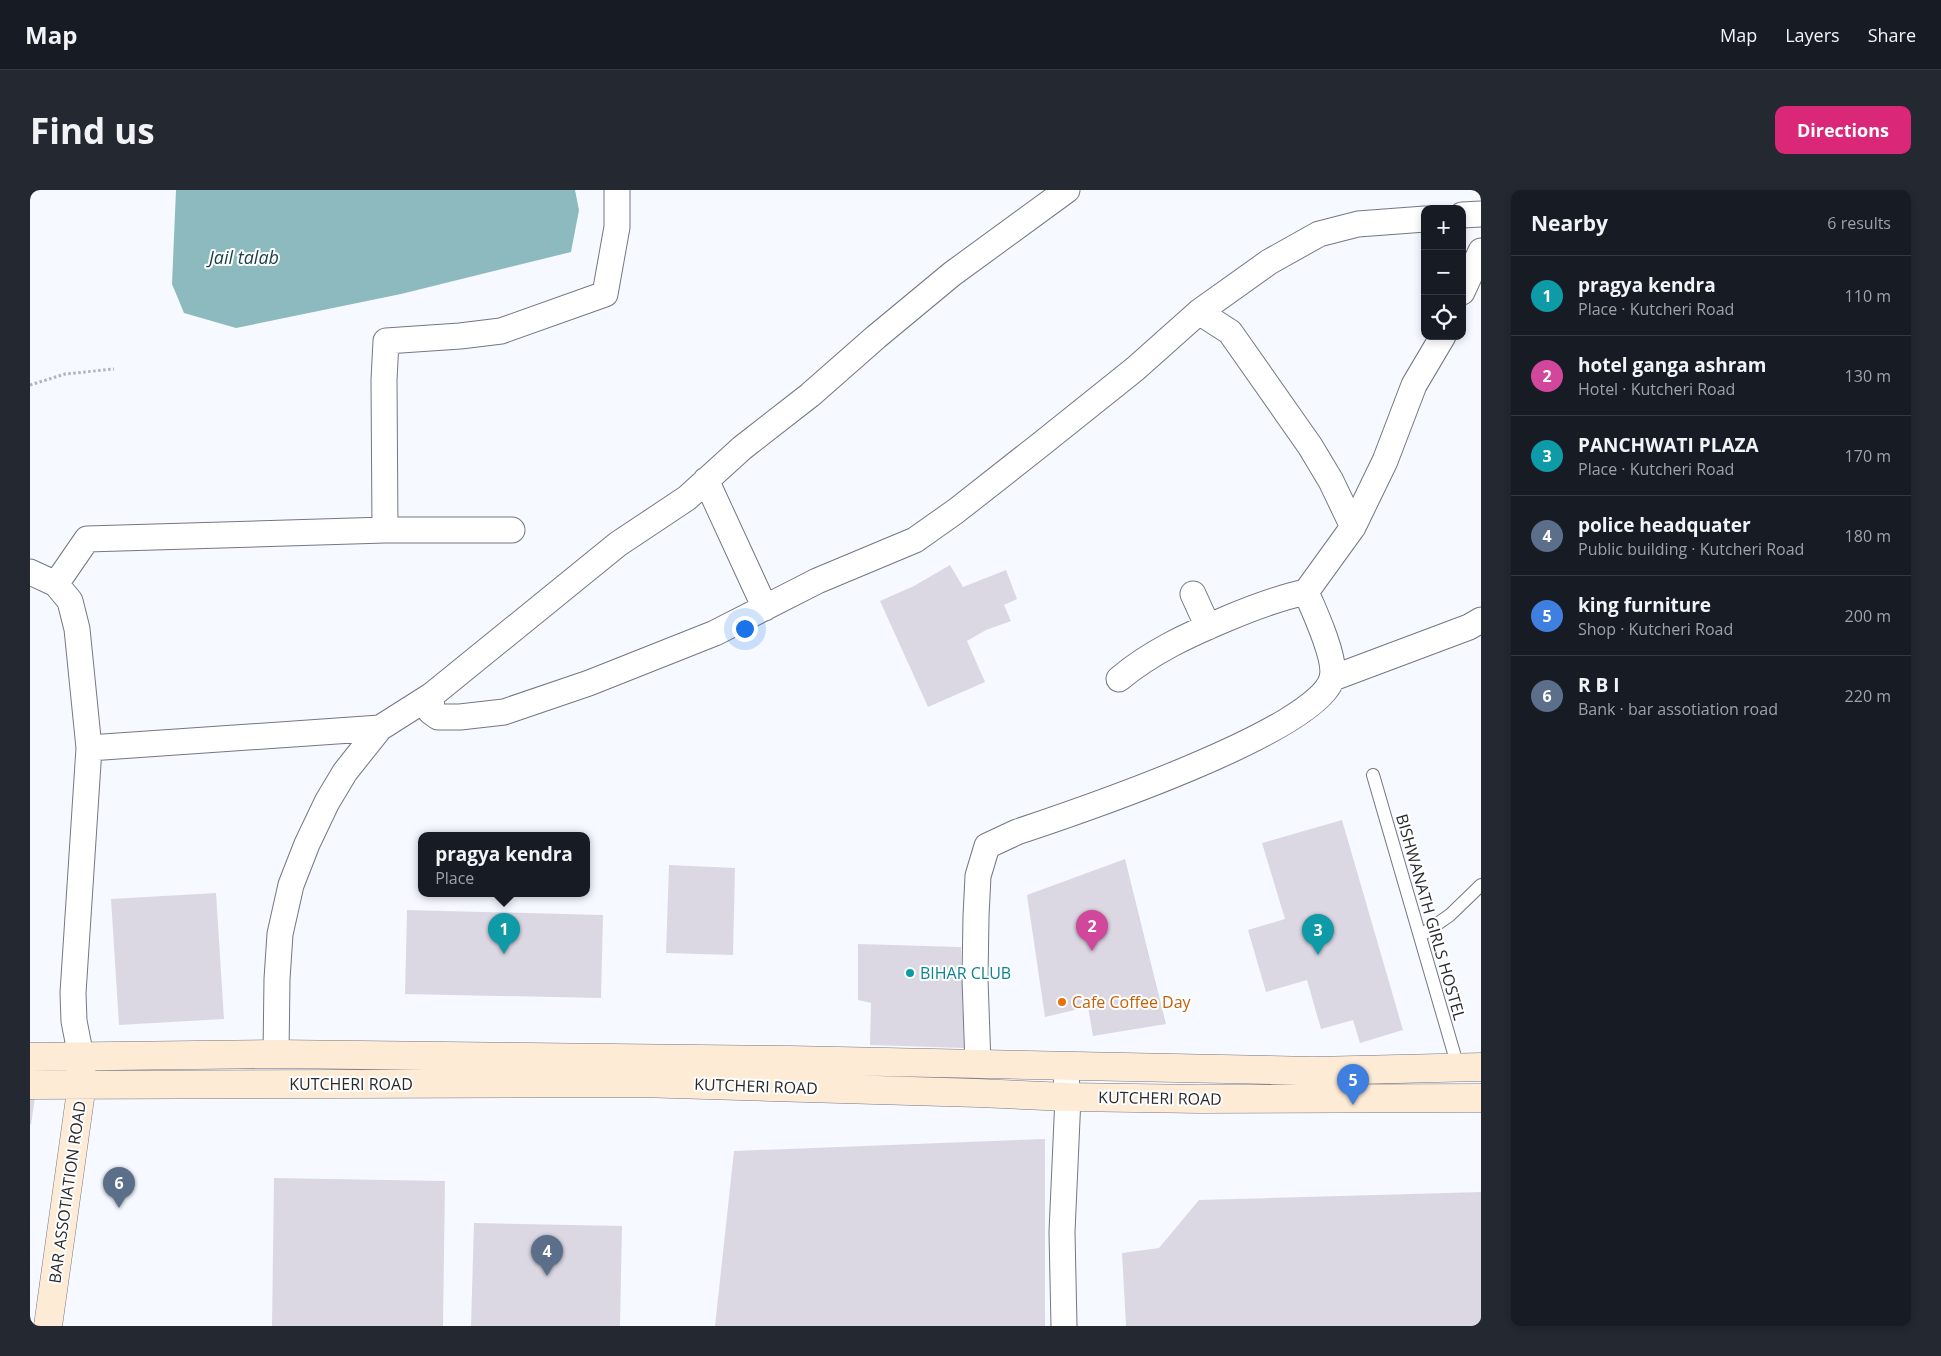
<!DOCTYPE html>
<meta charset="utf-8">
<style>
:root{--surface:#171b24;--page:#242831;--text:#f1f3f6;--muted:#9ea1a6;--line:#363941;--accent:#db2777}
body{margin:0;font-family:"Open Sans",sans-serif;background:var(--page);color:var(--text)}
.controls{position:absolute;right:15px;top:15px;display:grid;overflow:hidden;border-radius:10px;box-shadow:0 2px 8px #0003}
.controls button{width:45px;height:45px;display:grid;place-items:center;padding:0;border:0;border-bottom:1px solid var(--line);background:var(--surface);color:var(--text);font:25px sans-serif}
.you{position:absolute;left:714px;top:438px;width:18px;height:18px;margin:-12px;border:4px solid #fff;border-radius:50%;background:#1a73e8;box-shadow:0 0 0 8px #1a73e833}
.badge{display:grid;place-items:center;width:32px;height:32px;border-radius:50%;background:var(--accent);color:#fff;font-size:16px;font-weight:700}
.pin{position:absolute;translate:-50% -41px;filter:drop-shadow(0 1px 2px #0008)}
.pin::after{content:'';position:absolute;top:26px;width:18px;height:15px;background:inherit;clip-path:polygon(0 0,100% 0,50% 100%)}
.popup{position:absolute;left:388px;top:642px;width:172px;height:65px;box-sizing:border-box;display:grid;place-content:center;border-radius:10px;background:var(--surface);filter:drop-shadow(0 1px 4px #0005);font-size:16px;white-space:nowrap;color:var(--muted)}
.popup b{font-size:19px;color:var(--text)}
.popup::after{content:'';position:absolute;left:50%;top:100%;margin-left:-10px;border:10px solid transparent;border-top-color:var(--surface)}
.list{margin:0;padding:0;list-style:none}
h2{display:flex;justify-content:space-between;align-items:center;height:65px;margin:0;padding:0 20px;font-size:21px}
h2 small{font-size:16px;font-weight:400;color:var(--muted)}
.list li{display:grid;grid-template-columns:32px 1fr auto;gap:15px;align-items:center;box-sizing:border-box;height:80px;padding:0 20px;border-top:1px solid var(--line)}
.list b{display:block;font-size:19px;white-space:nowrap}
.list p{margin:0;font-size:16px;white-space:nowrap;color:var(--muted)}
.list em{font-size:16px;font-style:normal;color:var(--muted)}
.icon{flex:none;width:28px;height:28px;fill:none;stroke:currentColor;stroke-width:2;stroke-linecap:round;stroke-linejoin:round}
.map{position:relative;flex:none;width:1451px;height:1136px;overflow:hidden;border-radius:10px}
header{display:flex;align-items:center;gap:30px;box-sizing:border-box;height:70px;padding:0 25px;background:var(--surface);border-bottom:1px solid var(--line)}
header strong{font-size:24px}
nav{display:flex;gap:28px;margin-inline-start:auto;font-size:18px}
.intro{display:flex;align-items:center;justify-content:space-between;box-sizing:border-box;height:120px;padding:0 30px}
h1{margin:0;font-size:35px}
.button{padding:12px 22px;border-radius:10px;background:var(--accent);color:#fff;font-size:18px;font-weight:700}
main{display:flex;gap:30px;padding:0 30px}
aside{flex:1;background:var(--surface);border-radius:10px;box-shadow:0 2px 8px #0003}
.map>svg:first-child{display:block}
.water{fill:#8dbabf}
.building{fill:#dcd8e3}
.lines{fill:none;stroke-linecap:round;stroke-linejoin:round}
.service-casing{stroke:#747781;stroke-width:14}
.minor-casing{stroke:#747781;stroke-width:27}
.secondary-casing{stroke:#747781;stroke-width:29}
.path{stroke:#b2b4ba;stroke-width:3;stroke-dasharray:2.5 2.5;stroke-linecap:butt}
.service{stroke:#fff;stroke-width:12}
.minor{stroke:#fff;stroke-width:25}
.secondary{stroke:#feebd6;stroke-width:28}
.culture-dot{fill:#0f9aa8;stroke:#fff;stroke-width:2}
.food-dot{fill:#e8710a;stroke:#fff;stroke-width:2}
.labels{text-anchor:middle;stroke-width:4;stroke-linejoin:round;paint-order:stroke}
.street-label{font-size:16px;fill:#28292d;stroke:#fff}
.culture-label{font-size:16px;fill:#0d838f;stroke:#fff;text-anchor:start}
.food-label{font-size:16px;fill:#c56008;stroke:#fff;text-anchor:start}
.water-label{font-size:18px;font-style:italic;fill:#194248;stroke:#fff}
</style>
<header>
<strong>Map</strong>
<nav><a>Map</a><a>Layers</a><a>Share</a></nav>
</header>
<div class="intro"><h1>Find us</h1><a class="button">Directions</a></div>
<main>
<div class="map">
<svg width="1451" height="1136" viewBox="0 0 1451 1136">
<rect width="100%" height="100%" fill="#f6f9ff"/>
<path class="water" d="M146 0H545L549 20 541 62 371 104 206 138 154 123 142 94Z"/>
<path class="building" d="M920 375 933 397 976 380 987 409 974 415 981 431 956 440 937 451 955 492 898 517 850 411 884 396Z
M1312 630 1373 840 1330 853 1323 830 1291 839 1277 790 1236 802 1218 740 1255 729 1232 653Z
M1095 669 1136 834 1063 846 1058 817 1015 827 997 705Z
M639 675 705 678 703 765 636 763Z
M186 703 194 829 89 835 81 709Z
M377 720 573 725 571 808 375 804Z
M828 754 931 757 934 858 840 855 841 813 828 810Z
M0 907H5L1 935 0 934Z
M1015 949V1136H685L704 961Z
M244 988 415 991 413 1136H242Z
M1451 1002V1136H1096L1092 1063 1129 1058 1169 1010Z
M444 1033 592 1036 590 1136H441Z"/>
<g class="lines">
<g class="service-casing">
<path id="service" d="M1343 585 1428 877
M1390 746 1420 725 1451 695"/>
</g>
<g class="minor-casing">
<path id="minor" d="M1432 25 1451 24
M1432 102 1451 61
M1169 122 1200 142 1280 256 1301 291 1323 337
M676 290 735 418
M355 340 354 190 356 151 430 146 471 141 575 104 587 37V0
M0 382 26 394 40 411 47 439 59 558 43 803 44 831 51 867
M26 394 57 349 355 340H482
M1163 404 1178 437
M1303 488 1439 437 1451 430
M1089 489C1121 462 1158 445 1196 429 1222 418 1248 408 1276 402
M402 505 401 522 408 527H430L474 522 559 493 685 443 787 391 885 350 926 321 1010 255 1105 179 1169 122 1239 72 1289 44 1328 34 1395 29
M59 558 350 538
M246 864 247 789 250 744 261 695 277 654 297 612 315 582 350 538 402 505 588 354 657 308 712 258 780 205 846 147 922 84 1037 0
M948 875 945 789 946 726 948 686 957 656 987 642C1041 624 1291 540 1302 488 1307 470 1284 420 1276 402L1323 337 1355 271 1384 195 1413 146
M1034 1136 1032 1042 1038 907 1035 876"/>
</g>
<g class="secondary-casing">
<path id="secondary" d="M0 867 246 864 761 870 1284 881 1451 877
M0 895 609 893 948 903 1038 907 1170 909 1451 908
M18 1136 52 894 51 876"/>
</g>
<path class="path" d="M0 195 35 184 84 179"/>
<use href="#service" class="service"/>
<use href="#minor" class="minor"/>
<use href="#secondary" class="secondary"/>
</g>
<circle class="culture-dot" cx="880" cy="783" r="5"/>
<circle class="food-dot" cx="1032" cy="812" r="5"/>
<g class="labels">
<g class="street-label">
<text transform="translate(1401 727) rotate(74)" y="6">BISHWANATH GIRLS HOSTEL</text>
<text x="321" y="900">KUTCHERI ROAD</text>
<text transform="translate(726 896) rotate(2)" y="6">KUTCHERI ROAD</text>
<text transform="translate(1130 908) rotate(1)" y="6">KUTCHERI ROAD</text>
<text transform="translate(37 1002) rotate(-82)" y="6">BAR ASSOTIATION ROAD</text>
</g>
<g class="culture-label">
<text x="890" y="789">BIHAR CLUB</text>
</g>
<g class="food-label">
<text x="1042" y="818">Cafe Coffee Day</text>
</g>
<g class="water-label">
<text x="214" y="74">Jail talab</text>
</g>
</g>
</svg>
<div class="controls">
<button>+</button>
<button>−</button>
<button><svg class="icon" aria-label="locate" viewBox="0 0 24 24"><circle cx="12" cy="12" r="6"/><path d="M12 2v4M12 18v4M2 12h4M18 12h4"/></svg></button>
</div>
<div class="you"></div>
<div class="pin badge" style="left:474px;top:764px;background:#0f9aa8">1</div>
<div class="popup"><b>pragya kendra</b>Place</div>
<div class="pin badge" style="left:1062px;top:761px;background:#d1479c">2</div>
<div class="pin badge" style="left:1288px;top:765px;background:#0f9aa8">3</div>
<div class="pin badge" style="left:517px;top:1086px;background:#5c6f8a">4</div>
<div class="pin badge" style="left:1323px;top:915px;background:#3f7fe0">5</div>
<div class="pin badge" style="left:89px;top:1018px;background:#5c6f8a">6</div>
</div>
<aside>
<h2>Nearby<small>6 results</small></h2>
<ul class="list">
<li><span class="badge" style="background:#0f9aa8">1</span><div><b>pragya kendra</b><p>Place · Kutcheri Road</p></div><em>110 m</em></li>
<li><span class="badge" style="background:#d1479c">2</span><div><b>hotel ganga ashram</b><p>Hotel · Kutcheri Road</p></div><em>130 m</em></li>
<li><span class="badge" style="background:#0f9aa8">3</span><div><b>PANCHWATI PLAZA</b><p>Place · Kutcheri Road</p></div><em>170 m</em></li>
<li><span class="badge" style="background:#5c6f8a">4</span><div><b>police headquater</b><p>Public building · Kutcheri Road</p></div><em>180 m</em></li>
<li><span class="badge" style="background:#3f7fe0">5</span><div><b>king furniture</b><p>Shop · Kutcheri Road</p></div><em>200 m</em></li>
<li><span class="badge" style="background:#5c6f8a">6</span><div><b>R B I</b><p>Bank · bar assotiation road</p></div><em>220 m</em></li>
</ul>
</aside>
</main>
